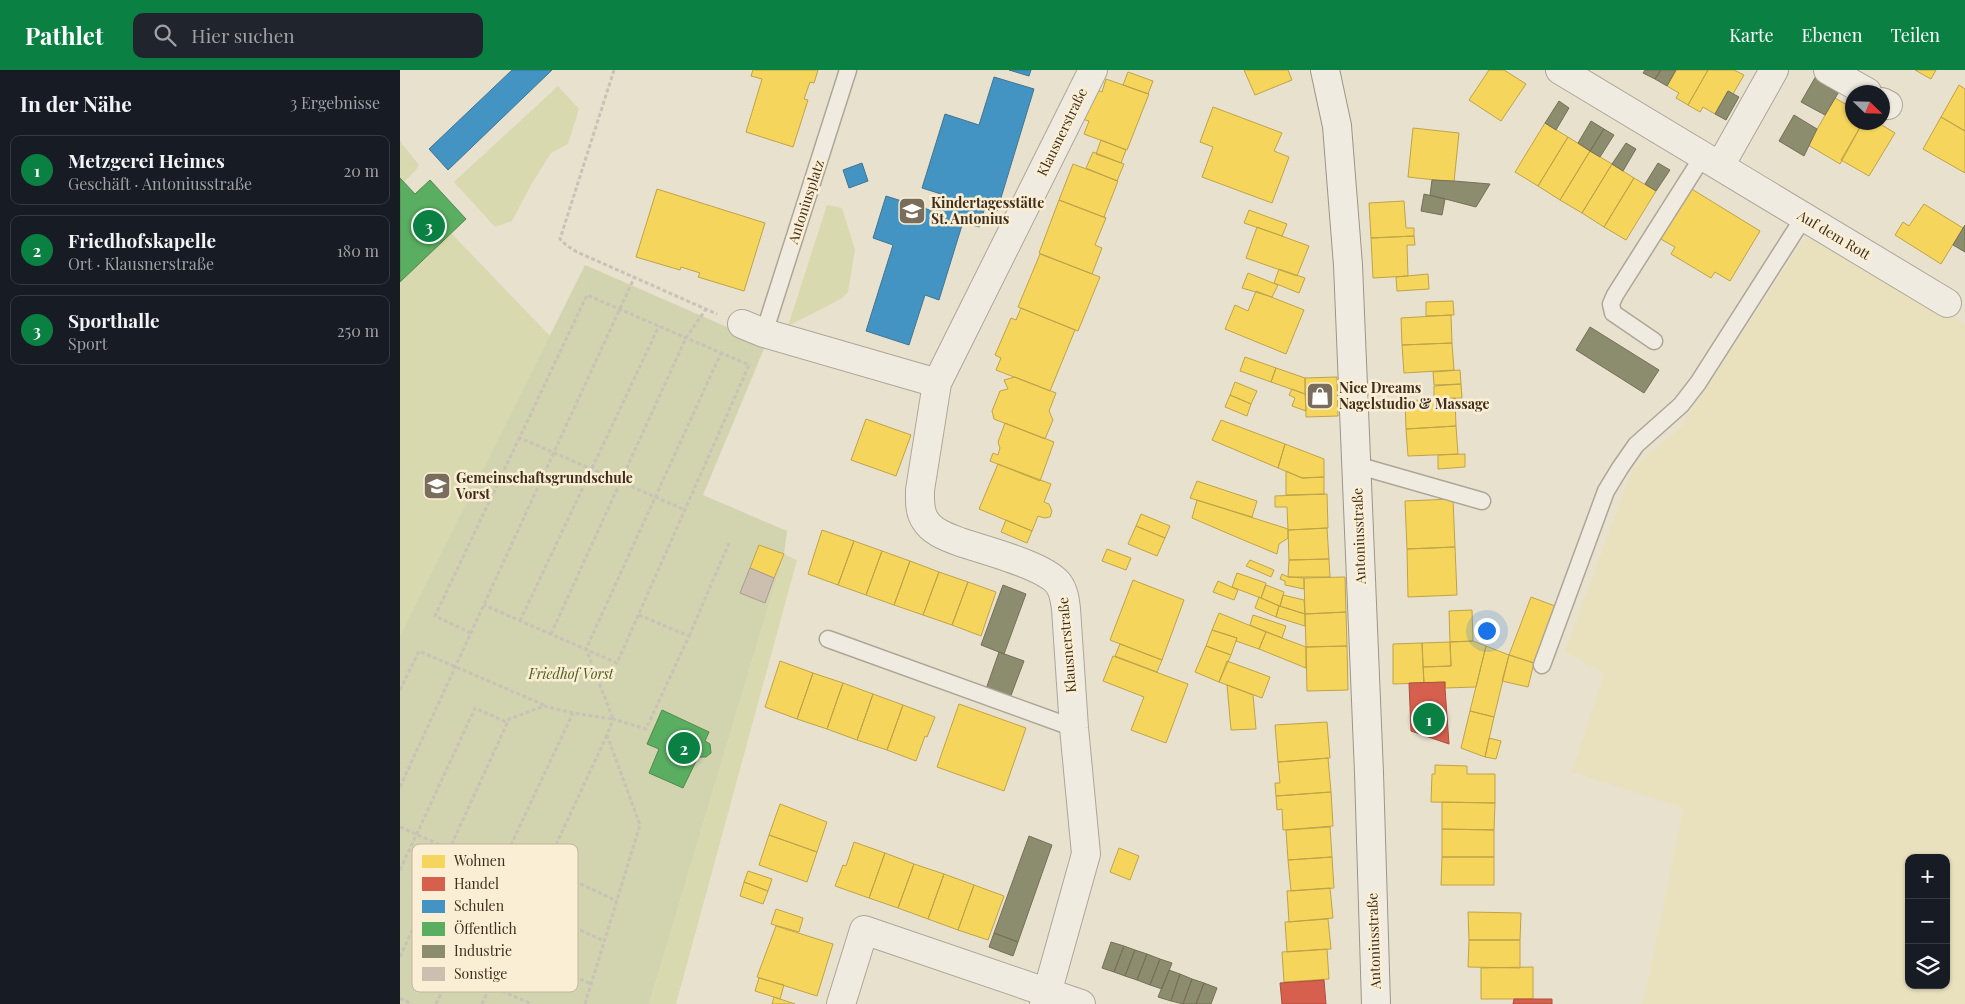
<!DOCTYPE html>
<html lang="de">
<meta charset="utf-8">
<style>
:root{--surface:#171b24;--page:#20242c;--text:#f1f3f6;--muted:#9ea1a6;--line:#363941;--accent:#0b8043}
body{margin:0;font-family:"Playfair Display",serif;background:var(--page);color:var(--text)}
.controls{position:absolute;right:15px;bottom:15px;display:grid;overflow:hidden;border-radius:10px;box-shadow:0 1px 4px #0004}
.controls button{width:45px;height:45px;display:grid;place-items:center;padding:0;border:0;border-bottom:1px solid var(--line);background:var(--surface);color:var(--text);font:25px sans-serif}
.compass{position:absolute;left:1445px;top:15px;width:45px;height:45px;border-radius:50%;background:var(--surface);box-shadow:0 1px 4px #0004;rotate:113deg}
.you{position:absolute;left:1086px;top:560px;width:18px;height:18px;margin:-12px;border:4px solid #fff;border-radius:50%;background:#1a73e8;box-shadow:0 0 0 8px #1a73e833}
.badge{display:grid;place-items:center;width:32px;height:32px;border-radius:50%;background:var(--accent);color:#fff;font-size:16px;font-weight:700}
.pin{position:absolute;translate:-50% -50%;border:2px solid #fff;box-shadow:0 1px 5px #0006}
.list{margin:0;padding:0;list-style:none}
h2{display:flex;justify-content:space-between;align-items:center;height:65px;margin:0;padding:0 20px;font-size:21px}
h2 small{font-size:16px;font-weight:400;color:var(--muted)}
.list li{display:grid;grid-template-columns:32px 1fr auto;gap:15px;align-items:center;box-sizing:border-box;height:70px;margin:0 10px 10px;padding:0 10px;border:1px solid var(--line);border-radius:10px}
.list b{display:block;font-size:19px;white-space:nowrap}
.list p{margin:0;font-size:16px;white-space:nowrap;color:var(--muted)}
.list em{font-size:16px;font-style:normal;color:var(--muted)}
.icon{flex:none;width:28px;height:28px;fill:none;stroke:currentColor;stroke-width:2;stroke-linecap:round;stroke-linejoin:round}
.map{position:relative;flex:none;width:1565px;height:934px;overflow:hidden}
header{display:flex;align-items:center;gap:30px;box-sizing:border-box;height:70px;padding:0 25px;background:var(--accent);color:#fff}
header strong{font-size:24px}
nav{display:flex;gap:28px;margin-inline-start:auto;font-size:18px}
.search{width:350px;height:45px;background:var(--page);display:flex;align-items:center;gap:12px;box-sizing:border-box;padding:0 18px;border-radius:10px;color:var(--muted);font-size:19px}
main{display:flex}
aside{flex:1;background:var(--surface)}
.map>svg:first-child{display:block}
.farmland{fill:#e9e1be;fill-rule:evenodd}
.green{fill:#d8d9af}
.cemetery{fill:#d2d3af}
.homes{fill:#f6d55c;stroke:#bfa349}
.shops{fill:#d6604d;stroke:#a9513f}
.schools{fill:#4393c3;stroke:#427591}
.public{fill:#5aae61;stroke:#52884d}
.industry{fill:#8c8c6e;stroke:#757056}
.building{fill:#ccbfaf;stroke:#a99c8d}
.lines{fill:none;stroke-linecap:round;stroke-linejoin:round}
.lane-casing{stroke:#ada697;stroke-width:19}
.street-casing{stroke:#ada697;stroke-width:30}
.secondary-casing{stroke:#9d9586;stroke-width:30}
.path{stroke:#c8c2b7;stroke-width:3;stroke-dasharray:4 2.5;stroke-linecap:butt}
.lane{stroke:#f0ebe1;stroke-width:16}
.street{stroke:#f0ebe1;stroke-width:28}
.secondary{stroke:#f0ebe1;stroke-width:28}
.labels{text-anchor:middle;stroke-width:5;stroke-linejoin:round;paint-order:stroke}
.street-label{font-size:14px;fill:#3f2e1d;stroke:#faefd4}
.poi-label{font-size:14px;font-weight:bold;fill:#3f2e1d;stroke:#faefd4;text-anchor:start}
.park-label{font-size:14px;font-style:italic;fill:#4d5e21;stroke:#faefd4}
.key{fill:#faefd4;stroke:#c2b59d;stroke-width:1}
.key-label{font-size:14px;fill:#3f2e1d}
</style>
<header>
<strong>Pathlet</strong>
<div class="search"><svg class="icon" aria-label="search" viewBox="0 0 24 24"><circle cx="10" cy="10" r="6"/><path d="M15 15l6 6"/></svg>Hier suchen</div>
<nav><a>Karte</a><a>Ebenen</a><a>Teilen</a></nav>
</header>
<main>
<aside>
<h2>In der Nähe<small>3 Ergebnisse</small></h2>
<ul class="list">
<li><span class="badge">1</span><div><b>Metzgerei Heimes</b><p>Geschäft · Antoniusstraße</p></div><em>20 m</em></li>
<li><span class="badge">2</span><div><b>Friedhofskapelle</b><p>Ort · Klausnerstraße</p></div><em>180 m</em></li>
<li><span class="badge">3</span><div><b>Sporthalle</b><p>Sport</p></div><em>250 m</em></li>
</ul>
</aside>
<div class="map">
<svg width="1565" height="934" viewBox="0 0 1565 934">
<rect width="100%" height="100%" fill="#e8e1ce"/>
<path class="farmland" d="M1423 168 1565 254V934H1241L1246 921 1283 738 1172 702 1204 604 1165 581 1233 398 1280 358 1404 169ZM1509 788H1546V915H1509Z"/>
<path class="green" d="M158 16 179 39 168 74 151 83 131 115 112 151 95 157 54 112Z
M0 71 19 95 16 100 4 112 0 108Z
M427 135 442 138 455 180 448 222 441 229 388 256Z
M51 163 150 266 0 566V212Z
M384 484 397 490 276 934H249Z"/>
<path class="cemetery" d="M185 195 366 274 303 425 387 461 384 484 249 934H0V566Z"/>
<path class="homes" d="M353 0H418L414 13 410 12 404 29 408 30 393 77 346 62 362 9 351 6Z
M844 0H888L892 10 855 25Z
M1089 0H1104L1126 14 1101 51 1069 30Z
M1276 0H1308L1288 35 1276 28 1279 23 1267 16Z
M1308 0H1334L1344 5 1333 24 1328 21 1315 44 1303 37 1300 42 1288 35Z
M1515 0H1536L1531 9Z
M728 2 753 11 748 24 723 15Z
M706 9 749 24 727 80 684 64 689 51 682 49 695 19 702 22Z
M1559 15 1565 19V61L1541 47Z
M1435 28 1452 38V52H1463L1440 94 1408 75Z
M813 37 882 63 874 81 889 87 872 133 802 107 813 77 800 72Z
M1541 47 1565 61V103L1523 79Z
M1463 52H1477L1495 63 1469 106 1441 90Z
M1145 53 1168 67 1138 116 1115 102Z
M1013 58 1059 63 1054 112 1008 107Z
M1168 67 1190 81 1160 130 1138 116Z
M701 70 726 80 721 93 696 84Z
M1190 81 1212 94 1182 143 1160 130Z
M693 82 724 94 717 111 686 98Z
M673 94 718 111 704 147 706 148 659 130Z
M1212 94 1234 108 1204 157 1182 143Z
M1234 108 1256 121 1226 170 1204 157Z
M1290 118 1360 161 1330 211 1315 202 1311 208 1271 184 1275 177 1259 168Z
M257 119 365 153 344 221 298 207 300 203 281 197 280 200 236 187Z
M659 130 706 148 695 175 702 178 692 204 639 183Z
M1004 131 1006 158H1014V166L971 168 969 133Z
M1524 134 1563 158 1541 194 1495 165 1503 152 1509 156Z
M849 140 887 154 882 166 844 153Z
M857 157 909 176 897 206 846 188Z
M1014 166 1015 175H1007L1008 206 973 208 971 168Z
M640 184 700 207 678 261 618 237Z
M879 199 905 208 899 223 874 213Z
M848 203 878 215 872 227 842 218Z
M1028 204 1029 219 997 221 996 207Z
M856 221 904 240 886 284 825 259 835 235 848 241Z
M1053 231 1054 245 1026 246V232Z
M621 238 675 260 650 321 596 300 601 288 595 285 611 248 616 250Z
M1051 245 1052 273 1002 275 1001 248Z
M1052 273 1054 300 1004 303 1002 275Z
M845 287 876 298 871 312 840 301Z
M876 298 905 308V324L871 312Z
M1060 300 1061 314 1034 315 1033 302Z
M615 307 656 323 649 341 653 350 645 369 594 349 592 341 600 321 608 319 604 310Z
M937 307 938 346 906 347 905 308Z
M835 312 857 321 851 334 830 325Z
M1061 314 1062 328 1034 329V316Z
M892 319 905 324 906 341 892 336 895 328 889 325Z
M830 325 851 334 847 346 825 337Z
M1055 328 1056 356 1006 359 1005 331Z
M466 349 511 365 496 406 451 390Z
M821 350 885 374 878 398 812 370Z
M605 353 654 372 640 411 590 391 593 383 598 385 600 378 598 372Z
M1056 356 1058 384 1008 386 1006 359Z
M885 374 924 389V407L902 408 878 398Z
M1065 384V397L1038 399V385Z
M598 394 651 414 644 432 649 434 652 441 650 447 644 448 638 446 632 461 579 439Z
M886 401 902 408 924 407V424L886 425Z
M797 411 857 431 852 447 790 428Z
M927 424 928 458 888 460 887 437H875V426Z
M1053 429 1055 477 1007 479 1005 431Z
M797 430 888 459V468L879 474 877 484 841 469 792 448Z
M741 444 770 456 765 468 736 456Z
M606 450 632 461 627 473 601 462Z
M736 456 765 468 757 486 728 474Z
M927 458 929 489 889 490 888 460Z
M422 460 454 471 438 515 408 504Z
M454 471 482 481 466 525 438 515Z
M359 475 384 484 374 508 350 498Z
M1055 477 1057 525 1008 527 1007 479Z
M707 479 731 488 726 500 702 491Z
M482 481 510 491 494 535 466 525Z
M929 489 930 507H888L889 490Z
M850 490 874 500 871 507 846 496Z
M510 491 539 502 523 545 494 535Z
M539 502 568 512 552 555 523 545Z
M837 503 866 513 861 528 832 517Z
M882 504 888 507 904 508V519L885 515V511L880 509Z
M945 507 946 542 905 544 904 508Z
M733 510 784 530 762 590 710 570Z
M818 511 838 520 834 530 813 522Z
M568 512 596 522 581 566 552 555Z
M866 515 884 522 880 536 861 528Z
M883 525 904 530 905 544 880 536Z
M859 527 879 536 876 547 855 538Z
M1131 527 1155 536 1134 593 1109 585Z
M879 536 905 544V556L876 547Z
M1072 540 1073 571 1050 572 1049 541Z
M946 542 947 576 906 577 905 544Z
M819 543 866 562 859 579 836 571 837 568 812 560Z
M853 545 886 556 882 568 850 555Z
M812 560 837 568 831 585 806 576Z
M866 562 906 577V598L859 579Z
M1073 571 1086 576 1076 617 1045 618V612L1024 613 1023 597 1051 596 1050 572Z
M1050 572 1051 596 1023 597 1022 573Z
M1022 573 1024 613 993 614V574Z
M720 574 762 590 757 602 715 586Z
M806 576 831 585 819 612 795 602Z
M947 576 948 620 907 621 906 577Z
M1086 576 1109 585 1094 647 1070 641Z
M1109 585 1134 593 1128 617 1102 611Z
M713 586 788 614 766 673 731 660 744 627 703 611Z
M380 591 413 603 397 649 365 637Z
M827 591 870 607 862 628 819 612Z
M413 603 443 613 427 659 397 649Z
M443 613 473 624 457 670 427 659Z
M827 615 853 625 856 659 831 660Z
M473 624 503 635 487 680 457 670Z
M559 634 626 658 604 721 537 697Z
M503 635 535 647 527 667 525 666 516 691 487 680Z
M1070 641 1094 647 1085 687 1061 678Z
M927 652 930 688 878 692 875 655Z
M1089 668 1101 671 1096 689 1085 687Z
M928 688 931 722 876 726 875 713H880L878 692Z
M1035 695 1067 696V704H1095V733L1031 732 1032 704H1035Z
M931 722 933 756 883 760 882 739 877 740 876 726Z
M1042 732 1095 733 1094 760 1042 759Z
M380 734 427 752 417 782 369 765Z
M930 757 932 787 888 790 886 760Z
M1042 759 1094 760V787H1042Z
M369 765 417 782 407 812 359 795Z
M454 772 485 783 469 828 435 816 443 795 446 796Z
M719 778 739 786 730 810 710 802Z
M485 783 514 794 498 838 469 828Z
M932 787 934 818 891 821 888 790Z
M1042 787H1094V815H1041Z
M514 794 544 804 528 849 498 838Z
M348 801 372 809 368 821 344 812Z
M544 804 574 815 558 860 528 849Z
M344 812 368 821 363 834 340 826Z
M574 815 604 826 588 870 558 860Z
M930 818 933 848 889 852 887 821Z
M376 839 403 848 399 862 371 854Z
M1068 842 1121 843 1120 870H1069Z
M928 849 931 879 887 882 885 852Z
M376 856 433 874 417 926 357 907Z
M1069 870H1120V898L1068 897Z
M927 879 929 909 884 912 882 882Z
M1133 897V929H1081V898Z
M359 908 384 915 380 929 355 921Z
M374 927 395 934H372Z"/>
<path class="shops" d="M1045 612V618L1049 674 1011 661 1009 613Z
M924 910 926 934H882L880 913Z
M1114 929H1152V934H1113Z"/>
<path class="schools" d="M112 0H152L48 100 29 79Z
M609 0H631L629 6Z
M594 7 634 19 597 141 585 137 579 157 563 152 539 230 525 225 509 275 466 261 493 175 473 168 486 126 536 142 541 124 522 118 545 44 579 55Z
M462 93 468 111 449 118 443 100Z"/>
<path class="public" d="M0 108 15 124 30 110 66 149 0 212Z
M262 640 309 662 305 671 310 674 311 683 306 687H298L283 718 249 703 259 679 247 674Z"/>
<path class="industry" d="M1245 0H1261L1255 9 1243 3Z
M1261 0H1276L1267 16 1255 9Z
M1416 6 1440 20 1425 45 1401 32Z
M1328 21 1339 27 1326 50 1315 44Z
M1159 31 1169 38 1156 60 1145 53Z
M1394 45 1417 59 1404 86 1379 71Z
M1191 51 1204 59 1190 81 1178 73Z
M1204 59 1214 65 1200 87 1190 81Z
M1226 73 1236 79 1223 101 1212 94Z
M1258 93 1270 100 1256 121 1245 114Z
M1032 110 1054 111 1090 114 1076 137 1030 125Z
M1024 124 1045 129 1042 145 1021 141Z
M1565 155V182L1553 175Z
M1190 257 1259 300 1244 323 1176 280Z
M603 515 626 524 604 584 581 575Z
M599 582 624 591 610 628 586 619Z
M629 766 652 775 618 872 594 863Z
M594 863 618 872 613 886 589 877Z
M711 872 724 876 714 902 702 898Z
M724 876 735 880 725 906 714 902Z
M735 880 747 884 737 910 725 906Z
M747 884 760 889 750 915 737 910Z
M760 889 772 893 762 919 750 915Z
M769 900 780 904 771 931 758 927Z
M780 904 792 909 783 934 771 931Z
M792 909 804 913 796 934H783Z
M804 913 817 918 811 934H796Z"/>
<path class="building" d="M350 498 374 508 365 533 340 523Z"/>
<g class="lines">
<g class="lane-casing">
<path id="lane" d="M364 263 448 0
M1254 271 1213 243 1211 234 1215 225 1303 86
M956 395 1082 431
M428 569 674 658
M1142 595 1206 421 1220 398 1236 375 1281 335 1298 313 1404 147"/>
</g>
<g class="street-casing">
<path id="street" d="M1160 0 1547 233
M1428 0 1467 22
M1482 32 1488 35
M1320 96 1374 0
M342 254 364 263 537 313 520 420C520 430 519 441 525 450 532 462 547 467 560 472 584 480 643 495 658 513 664 521 665 530 666 539L674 658 686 784 644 934
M537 313 693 0
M441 934 464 860 681 934"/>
</g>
<g class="secondary-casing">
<path id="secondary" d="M925 0 937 56 948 195 969 703 976 934"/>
</g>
<path class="path" d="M214 0 160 169 166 175 177 182 317 244
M118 367 285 440
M120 551 259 256
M71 563 35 546 187 225 349 295 217 593 84 535
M151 564 286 268 306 239
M289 566 329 473
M0 620 19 581 144 635
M0 717 234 208
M0 757 136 818
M145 797 217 831
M0 800 75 638 108 653
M127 836 204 871
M109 877 191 914
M0 887 109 649 144 636 173 643 213 649 186 579 321 283
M90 916 132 934
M0 928 12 934
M36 934 173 643
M82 934 207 665
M185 934 240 755 207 665 213 649 246 659 289 566 239 545"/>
<use href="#lane" class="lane"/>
<use href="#street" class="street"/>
<use href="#secondary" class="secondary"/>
</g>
<defs>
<g id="school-square" transform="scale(1.4375)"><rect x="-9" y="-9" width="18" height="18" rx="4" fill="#7a6d5b" stroke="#faefd4"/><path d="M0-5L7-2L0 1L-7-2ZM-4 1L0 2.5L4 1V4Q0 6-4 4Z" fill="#fff"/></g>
<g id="shop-square" transform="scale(1.4375)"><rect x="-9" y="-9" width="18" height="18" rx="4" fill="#7a6d5b" stroke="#faefd4"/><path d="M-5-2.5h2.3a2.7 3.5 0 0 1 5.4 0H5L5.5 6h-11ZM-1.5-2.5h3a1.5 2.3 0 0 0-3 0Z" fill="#fff"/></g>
</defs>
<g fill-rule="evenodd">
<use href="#school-square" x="512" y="141"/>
<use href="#shop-square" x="920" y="326"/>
<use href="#school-square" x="37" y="416"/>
</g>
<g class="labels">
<g class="street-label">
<text transform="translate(662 62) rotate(-64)" y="5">Klausnerstraße</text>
<text transform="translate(406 132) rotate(-72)" y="5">Antoniusplatz</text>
<text transform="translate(1434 165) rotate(31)" y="5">Auf dem Rott</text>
<text transform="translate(959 466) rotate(-92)" y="5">Antoniusstraße</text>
<text transform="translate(667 575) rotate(-95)" y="5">Klausnerstraße</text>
<text transform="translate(974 871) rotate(-92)" y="5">Antoniusstraße</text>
</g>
<g class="poi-label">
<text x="531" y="138">Kindertagesstätte<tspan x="531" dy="16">St. Antonius</tspan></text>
<text x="939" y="323">Nice Dreams<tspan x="939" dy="16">Nagelstudio &amp; Massage</tspan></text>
<text x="56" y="413">Gemeinschaftsgrundschule<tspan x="56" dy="16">Vorst</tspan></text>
</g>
<g class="park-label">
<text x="171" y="609">Friedhof Vorst</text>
</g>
</g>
<rect x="12" y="774" width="166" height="148" rx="8" class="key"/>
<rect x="22" y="785" width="23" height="13" fill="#f6d55c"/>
<rect x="22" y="807" width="23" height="14" fill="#d6604d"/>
<rect x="22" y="830" width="23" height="13" fill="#4393c3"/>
<rect x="22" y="852" width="23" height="14" fill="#5aae61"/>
<rect x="22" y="875" width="23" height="13" fill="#8c8c6e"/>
<rect x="22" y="897" width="23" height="14" fill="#ccbfaf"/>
<g class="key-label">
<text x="54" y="796">Wohnen</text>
<text x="54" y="819">Handel</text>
<text x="54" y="841">Schulen</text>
<text x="54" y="864">Öffentlich</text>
<text x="54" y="886">Industrie</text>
<text x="54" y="909">Sonstige</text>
</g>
</svg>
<div class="controls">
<button>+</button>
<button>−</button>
<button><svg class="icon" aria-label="layers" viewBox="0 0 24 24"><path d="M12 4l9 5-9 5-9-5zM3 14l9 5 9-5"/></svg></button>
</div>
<svg class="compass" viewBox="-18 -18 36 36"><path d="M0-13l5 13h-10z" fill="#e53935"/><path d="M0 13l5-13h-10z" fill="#9ea1a6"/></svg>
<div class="you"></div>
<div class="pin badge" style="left:1029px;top:649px">1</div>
<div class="pin badge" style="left:284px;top:678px">2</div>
<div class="pin badge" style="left:29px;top:156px">3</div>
</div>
</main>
